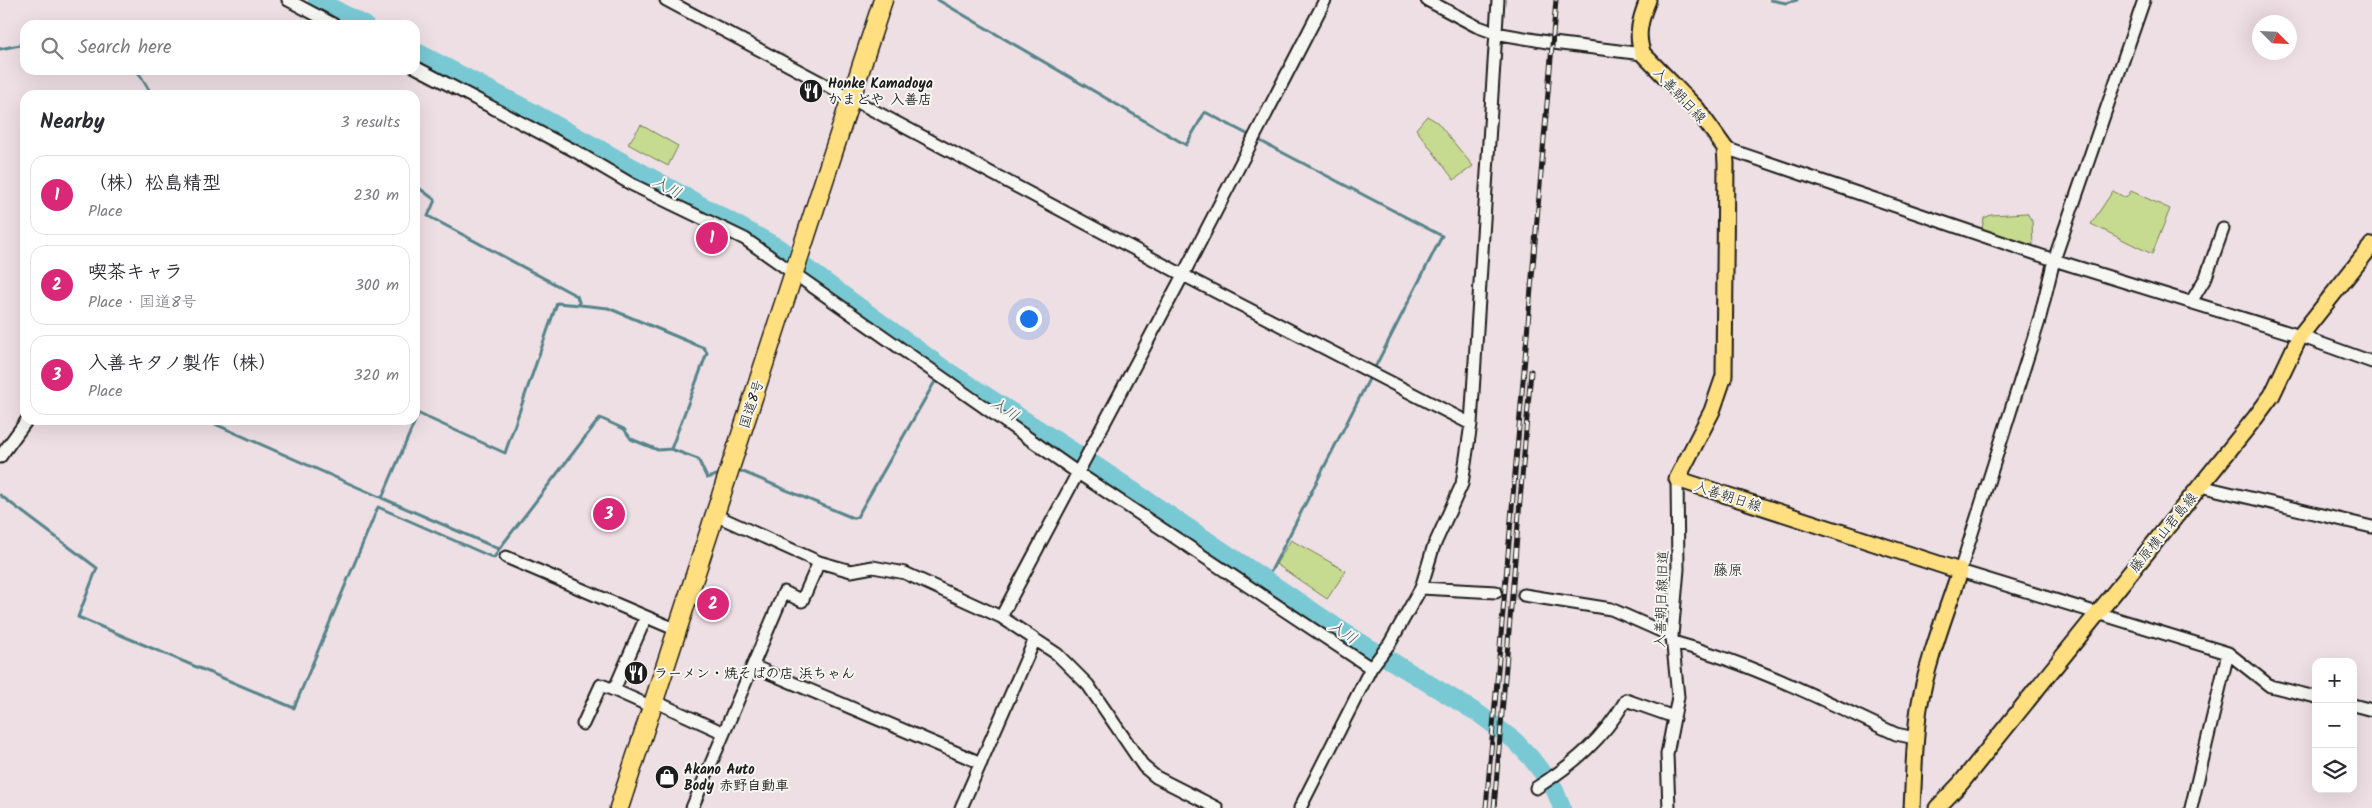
<!DOCTYPE html>
<meta charset="utf-8">
<style>
:root{--surface:#fff;--page:#f7f7f7;--text:#2b2b33;--muted:#7c7c81;--line:#e1e1e2;--accent:#db2777}
body{margin:0;font-family:Kalam,"Klee One",sans-serif;background:var(--page);color:var(--text)}
.controls{position:absolute;right:15px;bottom:15px;display:grid;overflow:hidden;border-radius:10px;box-shadow:0 5px 20px #0002}
.controls button{width:45px;height:45px;display:grid;place-items:center;padding:0;border:0;border-bottom:1px solid var(--line);background:var(--surface);color:var(--text);font:25px sans-serif}
.compass{position:absolute;left:2252px;top:15px;width:45px;height:45px;border-radius:50%;background:var(--surface);box-shadow:0 5px 20px #0002;rotate:114deg}
.you{position:absolute;left:1028px;top:318px;width:18px;height:18px;margin:-12px;border:4px solid #fff;border-radius:50%;background:#1a73e8;box-shadow:0 0 0 8px #1a73e833}
.badge{display:grid;place-items:center;width:32px;height:32px;border-radius:50%;background:var(--accent);color:#fff;font-size:16px;font-weight:700}
.pin{position:absolute;translate:-50% -50%;border:2px solid #fff;box-shadow:0 1px 5px #0006}
.list{margin:0;padding:0;list-style:none}
h2{display:flex;justify-content:space-between;align-items:center;height:65px;margin:0;padding:0 20px;font-size:21px}
h2 small{font-size:16px;font-weight:400;color:var(--muted)}
.list li{display:grid;grid-template-columns:32px 1fr auto;gap:15px;align-items:center;box-sizing:border-box;height:80px;margin:0 10px 10px;padding:0 10px;border:1px solid var(--line);border-radius:15px}
.list b{display:block;font-size:19px;white-space:nowrap}
.list p{margin:0;font-size:16px;white-space:nowrap;color:var(--muted)}
.list em{font-size:16px;font-style:normal;color:var(--muted)}
.icon{flex:none;width:28px;height:28px;fill:none;stroke:currentColor;stroke-width:2;stroke-linecap:round;stroke-linejoin:round}
.map{position:relative;flex:none;width:2372px;height:808px;overflow:hidden}
.search{position:absolute;background:var(--surface);box-shadow:0 5px 20px #0002;left:20px;top:20px;width:400px;height:55px;display:flex;align-items:center;gap:12px;box-sizing:border-box;padding:0 18px;border-radius:15px;color:var(--muted);font-size:19px}
.panel{position:absolute;background:var(--surface);box-shadow:0 5px 20px #0002;left:20px;top:90px;width:400px;height:335px;border-radius:15px}
.map>svg:first-child{display:block}
.green{fill:#c7db90;stroke:#727c56}
.lines{fill:none;stroke-linecap:round;stroke-linejoin:round}
.stream{stroke:#54848a;stroke-width:3}
.river{stroke:#79c9d4;stroke-width:18}
.minor-tunnel{stroke:#c4b8bc;stroke-width:11;stroke-dasharray:11 5.5;stroke-linecap:butt}
.minor-casing{stroke:#1c1c1c;stroke-width:15}
.major-casing{stroke:#1c1c1c;stroke-width:19}
.highway-casing{stroke:#1c1c1c;stroke-width:21}
.minor{stroke:#f6f6f2;stroke-width:11}
.major{stroke:#ffdf80;stroke-width:15}
.highway{stroke:#ffdf80;stroke-width:18}
.rail-casing{stroke:#1c1c1c;stroke-width:5}
.rail{stroke:#f6f6f2;stroke-width:3;stroke-dasharray:9;stroke-linecap:butt}
.labels{text-anchor:middle;stroke-width:4;stroke-linejoin:round;paint-order:stroke}
.poi-label{font-size:14px;font-weight:bold;fill:#1c1c1c;stroke:#f6f6f2;text-anchor:start}
.street-label{font-size:14px;fill:#1c1c1c;stroke:#f6f6f2}
.water-label{font-size:15px;font-style:italic;fill:#3d595c;stroke:#f6f6f2}
.neighbourhood-label{font-size:15px;fill:#1c1c1c;stroke:#f6f6f2}
</style>
<div class="map">
<svg width="2372" height="808" viewBox="0 0 2372 808">
<rect width="100%" height="100%" fill="#eedfe4"/>
<filter id="ink" filterUnits="userSpaceOnUse"><feTurbulence type="fractalNoise" baseFrequency=".02" numOctaves="2"/><feDisplacementMap in="SourceGraphic" scale="10" xChannelSelector="R" yChannelSelector="G"/><feConvolveMatrix kernelMatrix="1 2 1 2 8 2 1 2 1" color-interpolation-filters="sRGB"/></filter>
<g filter="url(#ink)">
<path class="green" d="M1427 116 1437 122 1473 166 1454 180 1416 129Z
M641 125 678 146 668 166 628 144Z
M2113 191 2126 198 2131 191 2170 209 2152 254 2091 224Z
M2027 213 2032 221 2033 249 1982 229 1984 218 1991 215Z
M1291 540 1346 571 1327 599 1276 564Z"/>
<g class="lines">
<path class="stream" d="M938 0 1186 145 1205 112 1442 236 1267 579
M1771 0 1786 3 1797 0
M0 49 25 44
M137 70 152 95
M415 185 435 200 428 216 577 296 580 305 608 308 704 348 707 353 671 449
M415 412 505 453 557 303 580 305
M418 414 382 498 499 549
M206 420 382 498
M736 469 853 518 857 517 937 378
M0 495 97 568 78 617 294 708 378 507 494 558 499 549 600 418 624 429 631 439 658 450 671 449 698 459 707 478 723 473"/>
<path class="river" d="M317 0 365 25
M415 51 527 109 779 248 943 368 1098 467 1350 636 1479 714 1515 741 1531 758 1554 788 1562 808"/>
<path class="minor-tunnel" d="M1496 592 1524 595"/>
<g class="minor-casing">
<path id="minor" d="M288 0 335 25
M666 0 1183 275 1471 424
M1427 0 1476 26 1495 33 1553 43 1643 54
M2144 0 2054 260 2039 321 1960 571 2228 653 2270 686 2316 697
M415 67 575 151 631 184 745 239 1078 473 1371 668
M1725 148 2054 260 2300 336 2372 362
M2191 302 2206 277 2223 229
M0 457 27 420
M2200 486 2372 527
M715 515 819 562 851 571 873 567 905 573 1001 617 1057 654 1088 685 1144 767 1156 777 1217 808
M506 557 677 630
M1421 588 1496 592
M1524 595 1611 609 1672 636
M646 617 614 690 652 707
M1001 617 1183 275 1325 0
M1673 642C1751 663 1823 700 1896 734L1915 738
M753 666 981 763
M654 701 724 733 784 592 802 601 819 562
M2353 705 2372 710
M583 724 601 685 614 690
M1536 788C1575 763 1602 740 1626 700L1674 717
M692 808 724 733
M961 808 1035 639
M1300 808 1371 668 1390 643 1421 588 1433 548 1462 484 1471 424 1498 0
M1669 808 1667 754 1678 697 1672 636 1678 569 1677 479
M2191 808 2228 653"/>
</g>
<g class="major-casing">
<path id="major" d="M1648 0C1641 17 1635 36 1643 54L1697 109 1725 148 1726 164 1724 376 1712 411 1677 479 1960 571C1945 616 1927 661 1919 708 1914 741 1914 775 1912 808
M1937 808 1961 783 2255 418 2272 395 2300 336 2372 245"/>
</g>
<g class="highway-casing">
<path id="highway" d="M619 808 883 0"/>
</g>
<use href="#minor" class="minor"/>
<use href="#major" class="major"/>
<use href="#highway" class="highway"/>
<g class="rail-casing">
<path id="rail" d="M1486 808 1556 0
M1494 808 1531 371"/>
</g>
<use href="#rail" class="rail"/>
</g>
</g>
<defs>
<g id="restaurant-disc" transform="scale(1.25)"><circle r="9.5" fill="#1c1c1c" stroke="#f6f6f2"/><path d="M-5-6h1v4h1v-4h1v4h1v-4h1v5L-1.5 .5V6h-2V.5L-5-1ZM5-6V6H3V1.5H1.5Q1.5-4 5-6Z" fill="#fff"/></g>
<g id="shop-disc" transform="scale(1.25)"><circle r="9.5" fill="#1c1c1c" stroke="#f6f6f2"/><path d="M-5-2.5h2.3a2.7 3.5 0 0 1 5.4 0H5L5.5 6h-11ZM-1.5-2.5h3a1.5 2.3 0 0 0-3 0Z" fill="#fff"/></g>
</defs>
<g fill-rule="evenodd">
<use href="#restaurant-disc" x="811" y="91"/>
<use href="#restaurant-disc" x="636" y="673"/>
<use href="#shop-disc" x="667" y="777"/>
</g>
<g class="labels">
<g class="poi-label">
<text x="828" y="88">Honke Kamadoya<tspan x="828" dy="16">かまどや 入善店</tspan></text>
<text x="654" y="678">ラーメン・焼そばの店 浜ちゃん</text>
<text x="684" y="774">Akano Auto<tspan x="684" dy="16">Body 赤野自動車</tspan></text>
</g>
<g class="street-label">
<text transform="translate(1680 95) rotate(47)" y="5">入善朝日線</text>
<text transform="translate(751 404) rotate(-72)" y="5">国道8号</text>
<text transform="translate(1728 496) rotate(18)" y="5">入善朝日線</text>
<text transform="translate(2163 532) rotate(-51)" y="5">藤原横山君島線</text>
<text transform="translate(1661 599) rotate(-88)" y="5">入善朝日線旧道</text>
</g>
<g class="water-label">
<text transform="translate(667 187) rotate(28)" y="5">入川</text>
<text transform="translate(1005 409) rotate(33)" y="5">入川</text>
<text transform="translate(1343 632) rotate(33)" y="5">入川</text>
</g>
<g class="neighbourhood-label">
<text x="1728" y="575">藤原</text>
</g>
</g>
</svg>
<div class="controls">
<button>+</button>
<button>−</button>
<button><svg class="icon" aria-label="layers" viewBox="0 0 24 24"><path d="M12 4l9 5-9 5-9-5zM3 14l9 5 9-5"/></svg></button>
</div>
<svg class="compass" viewBox="-18 -18 36 36"><path d="M0-13l5 13h-10z" fill="#e53935"/><path d="M0 13l5-13h-10z" fill="#7c7c81"/></svg>
<div class="you"></div>
<div class="pin badge" style="left:712px;top:238px">1</div>
<div class="pin badge" style="left:713px;top:604px">2</div>
<div class="pin badge" style="left:609px;top:514px">3</div>
<div class="search"><svg class="icon" aria-label="search" viewBox="0 0 24 24"><circle cx="10" cy="10" r="6"/><path d="M15 15l6 6"/></svg>Search here</div>
<section class="panel">
<h2>Nearby<small>3 results</small></h2>
<ul class="list">
<li><span class="badge">1</span><div><b>（株）松島精型</b><p>Place</p></div><em>230 m</em></li>
<li><span class="badge">2</span><div><b>喫茶キャラ</b><p>Place · 国道8号</p></div><em>300 m</em></li>
<li><span class="badge">3</span><div><b>入善キタノ製作（株）</b><p>Place</p></div><em>320 m</em></li>
</ul>
</section>
</div>
